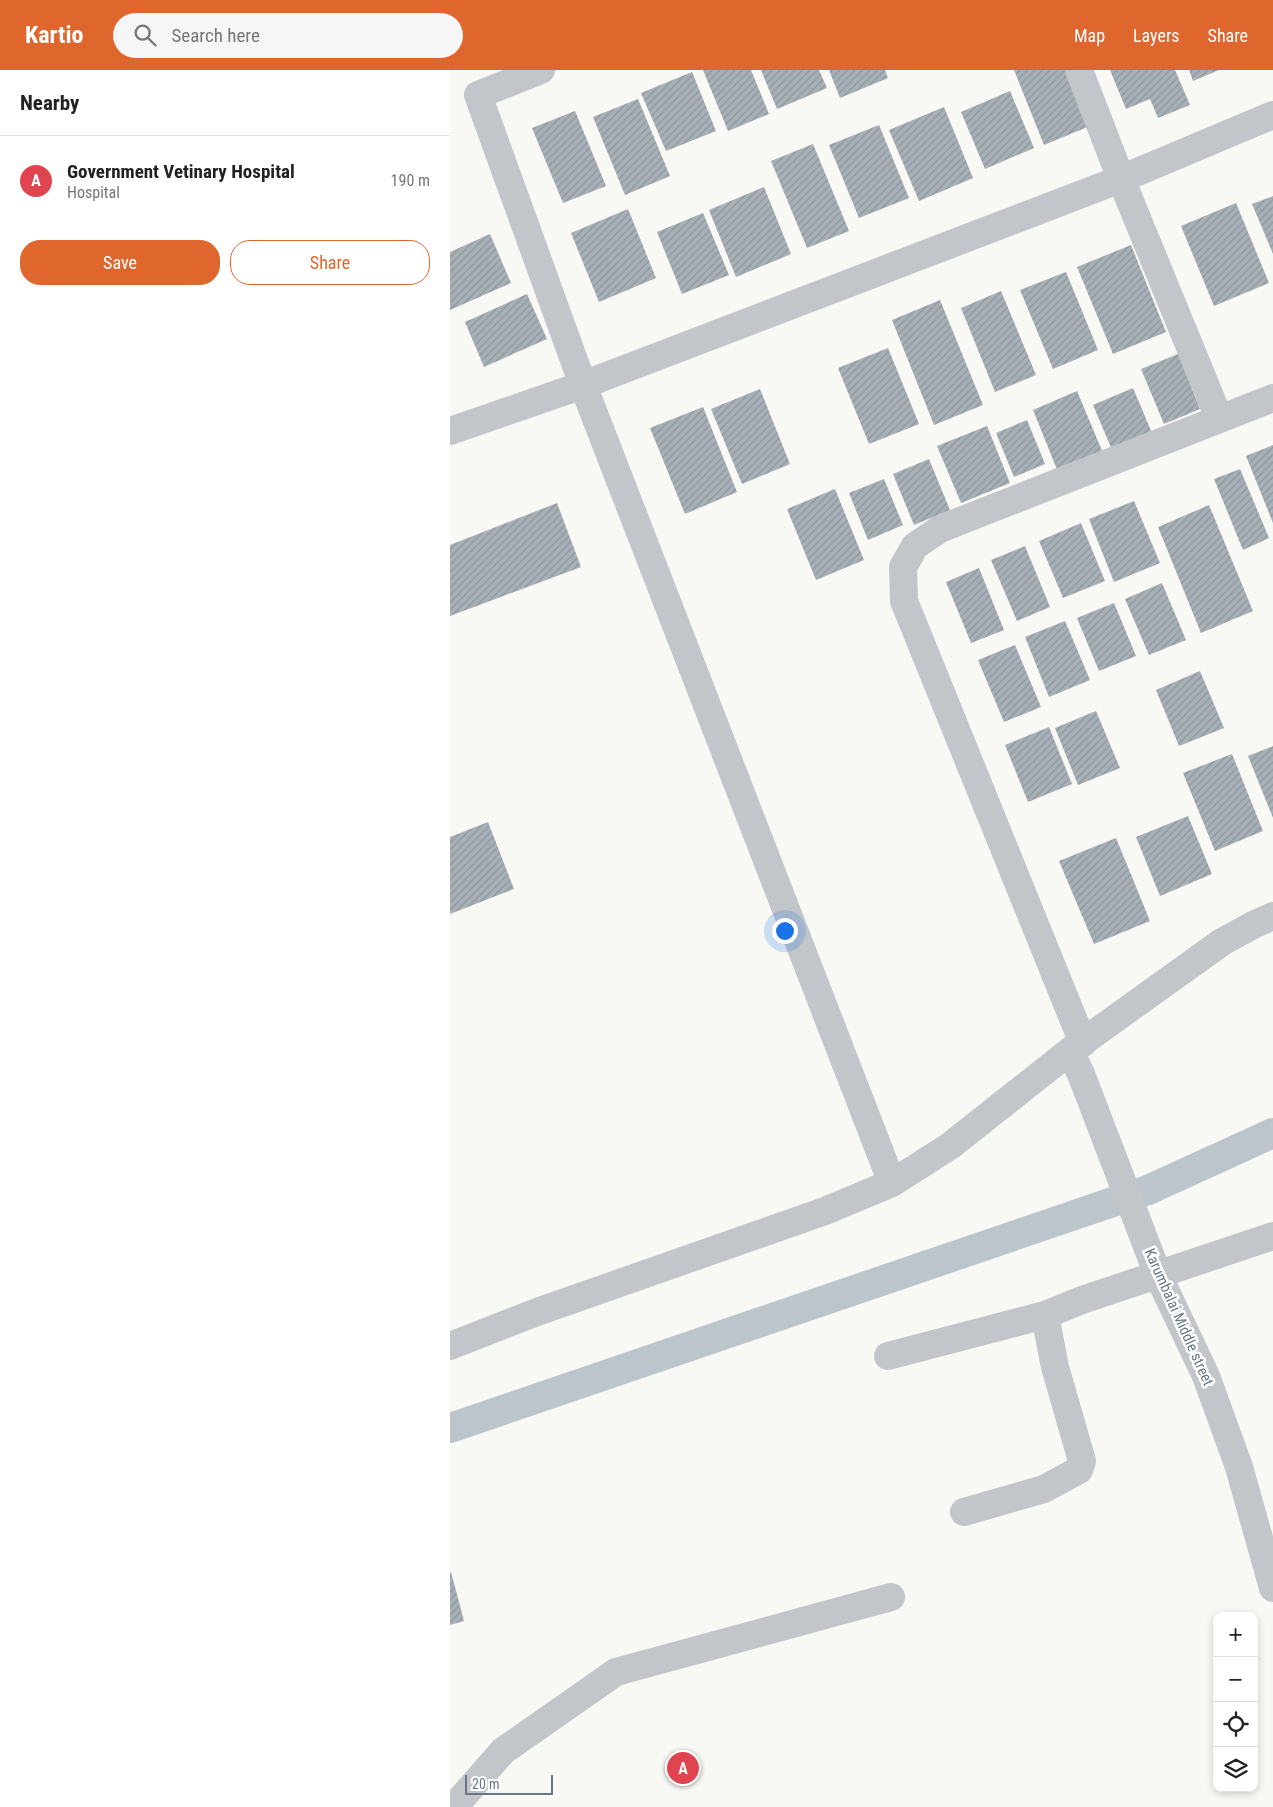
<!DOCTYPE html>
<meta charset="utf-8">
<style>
:root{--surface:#fff;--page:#f6f6f6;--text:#222;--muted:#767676;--line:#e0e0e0;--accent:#df672e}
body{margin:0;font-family:"Roboto Condensed",sans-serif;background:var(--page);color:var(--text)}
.controls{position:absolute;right:15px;bottom:15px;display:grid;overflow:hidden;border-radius:10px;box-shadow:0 2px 8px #0003}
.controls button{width:45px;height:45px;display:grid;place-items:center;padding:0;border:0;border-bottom:1px solid var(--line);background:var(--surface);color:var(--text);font:25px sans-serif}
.scale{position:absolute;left:15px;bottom:12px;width:88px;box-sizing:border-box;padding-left:5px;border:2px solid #687686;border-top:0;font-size:14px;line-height:18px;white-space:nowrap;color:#687686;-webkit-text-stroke:4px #fff;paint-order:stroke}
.you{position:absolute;left:334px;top:860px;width:18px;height:18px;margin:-12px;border:4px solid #fff;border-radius:50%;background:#1a73e8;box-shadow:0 0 0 8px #1a73e833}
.badge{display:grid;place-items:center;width:32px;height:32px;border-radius:50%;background:var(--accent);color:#fff;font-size:16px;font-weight:700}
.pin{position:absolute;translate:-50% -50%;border:2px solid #fff;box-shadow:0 1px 5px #0006}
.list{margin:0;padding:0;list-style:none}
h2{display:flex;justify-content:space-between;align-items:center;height:65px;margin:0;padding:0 20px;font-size:21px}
h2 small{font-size:16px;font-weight:400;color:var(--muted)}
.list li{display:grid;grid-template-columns:32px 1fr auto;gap:15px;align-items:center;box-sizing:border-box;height:90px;padding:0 20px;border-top:1px solid var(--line)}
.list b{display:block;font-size:19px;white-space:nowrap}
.list p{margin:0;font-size:16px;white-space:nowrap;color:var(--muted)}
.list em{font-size:16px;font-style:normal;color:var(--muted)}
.actions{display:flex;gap:10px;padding:15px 20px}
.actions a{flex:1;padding:11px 0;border:1px solid var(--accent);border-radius:20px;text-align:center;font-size:18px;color:var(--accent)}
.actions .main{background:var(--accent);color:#fff}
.icon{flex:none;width:28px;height:28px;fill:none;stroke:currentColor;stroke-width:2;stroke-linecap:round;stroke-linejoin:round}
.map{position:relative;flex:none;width:823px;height:1737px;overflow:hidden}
header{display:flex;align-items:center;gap:30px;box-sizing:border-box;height:70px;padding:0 25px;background:var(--accent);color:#fff}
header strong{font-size:24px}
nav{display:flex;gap:28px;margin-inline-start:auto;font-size:18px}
.search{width:350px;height:45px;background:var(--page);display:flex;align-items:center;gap:12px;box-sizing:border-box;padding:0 18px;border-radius:28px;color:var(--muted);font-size:19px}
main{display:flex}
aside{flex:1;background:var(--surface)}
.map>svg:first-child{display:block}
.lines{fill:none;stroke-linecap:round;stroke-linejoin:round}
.canal{stroke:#bcc5cb;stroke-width:30}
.building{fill:url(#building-hatch)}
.minor{stroke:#c2c5c9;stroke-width:28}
.labels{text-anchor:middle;stroke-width:5;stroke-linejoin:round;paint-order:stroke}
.street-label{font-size:15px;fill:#687686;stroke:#fff}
</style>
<header>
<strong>Kartio</strong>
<div class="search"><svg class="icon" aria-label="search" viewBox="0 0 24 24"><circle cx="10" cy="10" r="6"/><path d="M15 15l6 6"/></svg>Search here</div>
<nav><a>Map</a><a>Layers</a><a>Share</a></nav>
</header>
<main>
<aside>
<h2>Nearby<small></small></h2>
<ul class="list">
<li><span class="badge" style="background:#e0444e">A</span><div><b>Government Vetinary Hospital</b><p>Hospital</p></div><em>190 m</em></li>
</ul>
<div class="actions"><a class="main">Save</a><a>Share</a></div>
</aside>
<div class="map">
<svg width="823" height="1737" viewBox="0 0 823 1737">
<defs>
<pattern id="building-hatch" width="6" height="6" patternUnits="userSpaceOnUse" patternTransform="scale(1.25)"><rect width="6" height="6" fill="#a8b0b7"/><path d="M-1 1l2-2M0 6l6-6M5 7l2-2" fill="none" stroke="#8d949a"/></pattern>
</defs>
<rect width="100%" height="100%" fill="#f8f8f5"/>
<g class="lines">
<path class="canal" d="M0 1358 698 1120 823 1063"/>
</g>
<path class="building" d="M253 0H301L319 44 278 61Z
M311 0H369L377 18 327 39Z
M379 0H435L438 8 390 28Z
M564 0H617L640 56 594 75Z
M660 0H725L740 35 708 48 700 29 676 39Z
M739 0H769L743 11Z
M242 2 266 61 216 81 191 23Z
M560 21 584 78 535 99 511 42Z
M188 29 220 106 175 125 143 47Z
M494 37 523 108 469 131 439 60Z
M125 41 156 116 113 133 82 58Z
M429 55 459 128 409 148 379 75Z
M363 74 399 161 357 178 321 91Z
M314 117 341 184 286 207 259 140Z
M823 126V184L802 134Z
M786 133 819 213 764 236 731 156Z
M178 139 206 208 149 232 121 163Z
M253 143 279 205 232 224 207 162Z
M40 164 61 213 0 240V182Z
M681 175 716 262 663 284 627 197Z
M616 202 648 280 603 299 570 220Z
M551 221 586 305 545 322 511 238Z
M77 224 97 269 34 297 15 252Z
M490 230 533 335 484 355 442 250Z
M438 278 469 354 419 374 388 298Z
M728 284 750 339 714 354 691 299Z
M683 318 702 363 662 380 643 335Z
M310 319 340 394 292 414 261 339Z
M627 321 653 383 608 402 583 340Z
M253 337 287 422 235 444 200 358Z
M577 350 595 394 564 407 546 363Z
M537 356 560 413 511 433 487 376Z
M823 375V453L796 386Z
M479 389 500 440 464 455 443 404Z
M790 399 819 468 793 480 764 409Z
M434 409 453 455 418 470 399 423Z
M385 419 414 490 366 510 337 439Z
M684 431 710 493 664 512 639 449Z
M107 433 131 497 0 546V475Z
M759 435 803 541 751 563 708 457Z
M631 453 655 511 613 528 589 471Z
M575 476 600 537 567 551 541 490Z
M529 498 554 560 521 573 496 512Z
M712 513 736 570 699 585 675 529Z
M664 533 686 586 649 601 627 548Z
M615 551 640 610 599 627 575 567Z
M565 575 591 637 554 652 528 590Z
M750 601 774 658 729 676 706 620Z
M646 641 670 698 628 715 605 658Z
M599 657 622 714 578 732 555 675Z
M823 676V748L798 686Z
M782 684 813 761 765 781 733 703Z
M738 746 762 804 710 826 686 767Z
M38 752 64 819 0 844V767Z
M666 768 700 851 644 874 609 791Z
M1 1502 14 1551 0 1555V1503Z"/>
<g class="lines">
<path class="minor" d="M91 0 28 25 133 315 442 1113
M629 0 671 109 769 348
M0 361 133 315 671 109 823 45
M633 973 454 531 453 497 465 476 490 459 823 328
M620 981 631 1004 708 1205 756 1306 789 1397 823 1518
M0 1276 87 1242 375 1141 442 1113 500 1076 620 981 772 872 803 855 823 846
M438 1286 595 1245
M514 1442 594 1419 629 1400 632 1391 605 1297 595 1245 632 1230 823 1166
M4 1737 53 1681 166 1602 441 1527"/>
</g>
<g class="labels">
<g class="street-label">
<text transform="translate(729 1247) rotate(66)" y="5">Karumbalai Middle street</text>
</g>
</g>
</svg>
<div class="controls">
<button>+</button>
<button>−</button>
<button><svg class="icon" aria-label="locate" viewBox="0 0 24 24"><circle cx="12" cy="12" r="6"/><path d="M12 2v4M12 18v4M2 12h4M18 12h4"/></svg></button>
<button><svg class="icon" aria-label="layers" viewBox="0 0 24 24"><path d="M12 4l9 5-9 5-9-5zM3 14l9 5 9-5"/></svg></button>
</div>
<div class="scale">20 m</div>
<div class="you"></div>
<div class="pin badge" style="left:233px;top:1698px;background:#e0444e">A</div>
</div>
</main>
